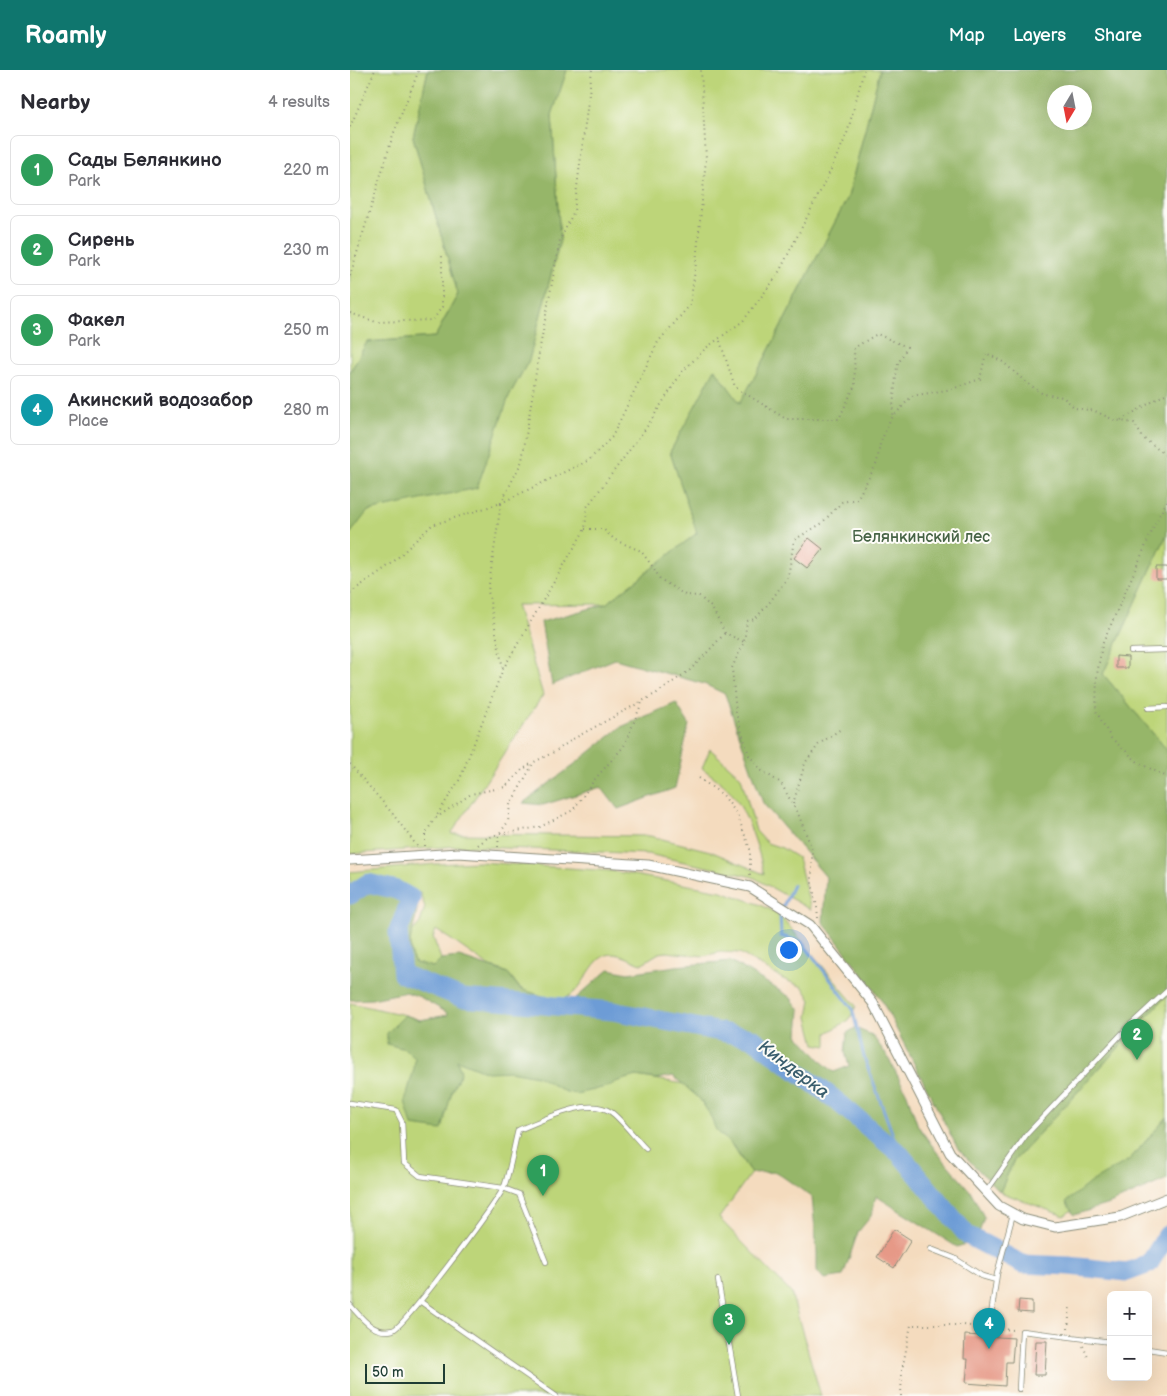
<!DOCTYPE html>
<meta charset="utf-8">
<style>
:root{--surface:#fff;--page:#f2f2f3;--text:#2b2b33;--muted:#7c7c81;--line:#e1e1e2;--accent:#0f766e}
body{margin:0;font-family:"Balsamiq Sans",sans-serif;background:var(--page);color:var(--text)}
.controls{position:absolute;right:15px;bottom:15px;display:grid;overflow:hidden;border-radius:8px;box-shadow:0 5px 20px #0002}
.controls button{width:45px;height:45px;display:grid;place-items:center;padding:0;border:0;border-bottom:1px solid var(--line);background:var(--surface);color:var(--text);font:25px sans-serif}
.compass{position:absolute;left:697px;top:15px;width:45px;height:45px;border-radius:50%;background:var(--surface);box-shadow:0 5px 20px #0002;rotate:190deg}
.scale{position:absolute;left:15px;bottom:12px;width:80px;box-sizing:border-box;padding-left:5px;border:2px solid #1f3d34;border-top:0;font-size:14px;line-height:18px;white-space:nowrap;color:#1f3d34;-webkit-text-stroke:4px #fdfcf7;paint-order:stroke}
.you{position:absolute;left:438px;top:879px;width:18px;height:18px;margin:-12px;border:4px solid #fff;border-radius:50%;background:#1a73e8;box-shadow:0 0 0 8px #1a73e833}
.badge{display:grid;place-items:center;width:32px;height:32px;border-radius:50%;background:var(--accent);color:#fff;font-size:16px;font-weight:700}
.pin{position:absolute;translate:-50% -41px;filter:drop-shadow(0 1px 2px #0008)}
.pin::after{content:'';position:absolute;top:26px;width:18px;height:15px;background:inherit;clip-path:polygon(0 0,100% 0,50% 100%)}
.list{margin:0;padding:0;list-style:none}
h2{display:flex;justify-content:space-between;align-items:center;height:65px;margin:0;padding:0 20px;font-size:21px}
h2 small{font-size:16px;font-weight:400;color:var(--muted)}
.list li{display:grid;grid-template-columns:32px 1fr auto;gap:15px;align-items:center;box-sizing:border-box;height:70px;margin:0 10px 10px;padding:0 10px;border:1px solid var(--line);border-radius:8px}
.list b{display:block;font-size:19px;white-space:nowrap}
.list p{margin:0;font-size:16px;white-space:nowrap;color:var(--muted)}
.list em{font-size:16px;font-style:normal;color:var(--muted)}
.map{position:relative;flex:none;width:817px;height:1326px;overflow:hidden}
header{display:flex;align-items:center;gap:30px;box-sizing:border-box;height:70px;padding:0 25px;background:var(--accent);color:#fff}
header strong{font-size:24px}
nav{display:flex;gap:28px;margin-inline-start:auto;font-size:18px}
main{display:flex}
aside{flex:1;background:var(--surface)}
.map>svg:first-child{display:block}
.green{fill:#bdd579;stroke:#6e8956}
.forest{fill:#96b669;stroke:#5a7a4e;fill-rule:evenodd}
.lines{fill:none;stroke-linecap:round;stroke-linejoin:round}
.stream{stroke:#6d9cd6;stroke-width:3}
.river{stroke:#6d9cd6;stroke-width:19}
.building{fill:#e69987}
.service-casing{stroke:#8a8c79;stroke-width:6}
.minor-casing{stroke:#8a8c79;stroke-width:11}
.path{stroke:#8a8c79;stroke-width:2;stroke-dasharray:1 4;stroke-linecap:butt}
.service{stroke:#fff;stroke-width:4.5}
.minor{stroke:#fff;stroke-width:9}
.labels{text-anchor:middle;stroke-width:4;stroke-linejoin:round;paint-order:stroke}
.park-label{font-size:16px;fill:#466345;stroke:#fdfcf7}
.water-label{font-size:18px;font-style:italic;fill:#3a5e6d;stroke:#fdfcf7}
</style>
<header>
<strong>Roamly</strong>
<nav><a>Map</a><a>Layers</a><a>Share</a></nav>
</header>
<main>
<aside>
<h2>Nearby<small>4 results</small></h2>
<ul class="list">
<li><span class="badge" style="background:#2e9e5b">1</span><div><b>Сады Белянкино</b><p>Park</p></div><em>220 m</em></li>
<li><span class="badge" style="background:#2e9e5b">2</span><div><b>Сирень</b><p>Park</p></div><em>230 m</em></li>
<li><span class="badge" style="background:#2e9e5b">3</span><div><b>Факел</b><p>Park</p></div><em>250 m</em></li>
<li><span class="badge" style="background:#0f9aa8">4</span><div><b>Акинский водозабор</b><p>Place</p></div><em>280 m</em></li>
</ul>
</aside>
<div class="map">
<svg width="817" height="1326" viewBox="0 0 817 1326">
<rect width="100%" height="100%" fill="#fdfcf7"/>
<filter id="ink" filterUnits="userSpaceOnUse"><feTurbulence type="fractalNoise" baseFrequency=".02" numOctaves="2"/><feDisplacementMap in="SourceGraphic" scale="10" xChannelSelector="R" yChannelSelector="G"/><feConvolveMatrix kernelMatrix="1 2 1 2 8 2 1 2 1" color-interpolation-filters="sRGB"/></filter>
<filter id="wash" filterUnits="userSpaceOnUse"><feTurbulence type="fractalNoise" baseFrequency=".0096" numOctaves="4" result="noise"/><feDisplacementMap in="SourceGraphic" scale="20" xChannelSelector="R" yChannelSelector="G"/><feGaussianBlur stdDeviation="1.12" result="paint"/><feColorMatrix in="noise" values="0 0 0 0 0 0 0 0 0 0 0 0 0 0 0 0 0 1.4 0 .05"/><feComposite in="paint" operator="in"/></filter>
<g filter="url(#wash)">
<rect width="100%" height="100%" fill="#f4dbbe"/>
<path class="green" d="M0 0H78L63 67 108 224 85 267 17 272 0 302Z
M217 0H530L498 127 415 288 390 334 366 300 320 382 347 463 256 534 166 535 193 625 101 764 300 766 360 781 414 804C409 779 397 741 380 721 372 712 361 705 352 698L360 679 391 707 406 761 417 773 432 778 448 788 461 840 403 807 298 784 109 776 0 784V464L17 441 127 417 159 326 179 290 210 170 202 45Z
M817 464V680L753 604Z
M130 792 262 801 371 821 411 835 429 844 506 936 499 950 477 963V976L465 974 458 947 461 930 453 917 433 909 390 883 370 882 354 886 317 882 309 883 291 894C281 890 272 884 262 884 238 885 235 928 209 929 201 930 175 923 169 917 165 913 162 906 157 903 152 899 145 899 139 896 121 884 104 871 86 860L83 867 91 889 84 897 65 893 60 885V864L70 853 75 837 70 823 52 815 24 808 0 815V802L86 794Z
M817 925V1055L788 1087 714 1146 650 1122 663 1092Z
M0 933 55 945 191 990 340 1015 401 1103 369 1148 441 1223 471 1326H0Z"/>
<path class="forest" d="M78 0H217L202 45 210 170 179 290 159 326 127 418 18 441 0 464V302L17 272 85 267 108 224 63 67Z
M530 0H817V464L753 604 817 680V925L663 1092 650 1122 608 1079 531 929 473 852 476 807 413 733 375 624 354 614 265 589 202 615 191 552 256 534 347 463 320 382 365 299 390 333 415 288 498 127ZM704 22H734V52H704Z
M326 633 339 654 325 718 268 739 251 717 193 735 173 733 221 697 271 657Z
M19 809C34 814 58 816 67 831 69 853 52 873 65 893L83 897 91 889 109 887 158 903 170 919 196 927 224 930 259 899 278 903 326 896 381 891 440 927 450 940 448 965 472 992 484 1002 499 996 495 982 497 963 505 958 522 965 538 987 557 1024 568 1056 586 1081 621 1122 634 1147 627 1170 607 1177 526 1126 521 1146 508 1162 493 1206 474 1209 467 1201V1182L462 1127 426 1102 401 1103 383 1076 366 1060 359 1043 349 1028 323 1006 306 1009 286 1006 265 1012 260 1016 226 1024 216 1022 187 1006 160 1001 137 1002 107 990 111 1002 102 1021 92 1060 62 1056 55 1031 64 999 65 988 55 979 37 974V963L55 945 70 950 98 945 96 942 70 927 56 922 22 929 0 930V819Z
M817 1047V1109L762 1133 724 1145 716 1132 741 1112 779 1090Z"/>
<g class="lines">
<path class="stream" d="M443 815 430 843 431 866 452 872 502 938 514 987 550 1084"/>
<path class="river" d="M0 825 18 813 47 820 61 828 48 862 52 904 112 928 263 941 402 968 483 1028 550 1084 617 1165 672 1194 719 1196 777 1202 799 1194 817 1165"/>
</g>
<g id="blocks">
<path class="building" d="M459 468 473 479 457 498 444 488Z
M806 497H817V509H806Z
M766 586 778 587V598H766Z
M544 1159 561 1170 544 1198 527 1187Z
M669 1230 682 1231V1243L668 1242Z
M615 1265 664 1268 662 1292H656L655 1316 616 1313 618 1289H614Z
M686 1271H697L695 1305H684Z"/>
</g>
</g>
<g filter="url(#ink)">
<use href="#blocks" fill-opacity="0" stroke="#8a8c79" stroke-width="1"/>
<g class="lines">
<g class="service-casing">
<path id="service" d="M781 581 817 580
M798 638 817 637
M0 1033 46 1040 52 1052 54 1093 70 1106 153 1118 169 1124 196 1192
M636 1122 677 1064 779 956 817 921
M581 1179 604 1188 632 1206 646 1210
M368 1210 388 1326
M71 1232 206 1326
M0 1235C12 1248 23 1265 43 1260 54 1257 144 1136 153 1119 159 1107 164 1075 168 1060 192 1051 237 1026 261 1042 270 1048 287 1070 296 1079
M639 1259 647 1204 663 1144
M798 1279 817 1282
M669 1319 672 1261 761 1272"/>
</g>
<g class="minor-casing">
<path id="minor" d="M0 790 108 783 298 795 400 817 460 855 523 933 600 1083 649 1136 673 1149 705 1157 770 1147 817 1128"/>
</g>
<path class="path" d="M242 0 224 141 210 170 190 277 172 391 151 433 239 390 262 367 308 272 340 235 346 193 356 89 351 0
M0 57 25 0
M0 206 43 65 69 0
M0 243 26 252 83 250 92 237V186
M370 271 385 317 436 349H489L505 315 504 278 527 264 557 277 547 296 542 347
M771 350 817 323
M817 431 807 450 752 575 747 605 746 641 761 668 789 693 817 707
M235 459H253L265 470 291 481 303 497 310 509 335 525 349 526 362 538 375 563 394 572
M0 523 41 494 82 455 151 433 138 521 153 599
M0 694 42 743 67 776
M349 708 373 725 387 744 400 779V807
M443 734 455 693 469 674 491 659
M86 748 121 724 155 717 172 700 182 693
M128 775 137 768 149 764 190 757 223 740 245 709 274 676 293 630
M75 776V764L110 709 153 599 235 459 237 437 296 358 332 302 356 278 393 251 427 206 477 108 497 64 514 0
M148 777 149 764 158 752 160 735 184 692 206 681 223 669 307 623 340 600 353 587 375 563
M468 848 467 837 462 813V779L449 746 431 713 412 701 399 685 386 644 382 598 394 572 397 551 405 549 419 533 438 507 444 470 471 454 492 432 507 429 527 393 530 374 540 350 562 326 602 319 630 309 636 283 653 292 677 313 693 324 713 327 725 338 745 341 764 350 784 353 793 368 817 386
M647 1259 665 1260
M718 1259 720 1235
M733 1276 738 1287
M551 1326 552 1300 561 1255H614L632 1258"/>
<use href="#service" class="service"/>
<use href="#minor" class="minor"/>
</g>
</g>
<g class="labels">
<g class="park-label">
<text x="571" y="472">Белянкинский лес</text>
</g>
<g class="water-label">
<text transform="translate(444 999) rotate(37)" y="6">Киндерка</text>
</g>
</g>
</svg>
<div class="controls">
<button>+</button>
<button>−</button>
</div>
<svg class="compass" viewBox="-18 -18 36 36"><path d="M0-13l5 13h-10z" fill="#e53935"/><path d="M0 13l5-13h-10z" fill="#7c7c81"/></svg>
<div class="scale">50 m</div>
<div class="you"></div>
<div class="pin badge" style="left:193px;top:1126px;background:#2e9e5b">1</div>
<div class="pin badge" style="left:787px;top:990px;background:#2e9e5b">2</div>
<div class="pin badge" style="left:379px;top:1275px;background:#2e9e5b">3</div>
<div class="pin badge" style="left:639px;top:1279px;background:#0f9aa8">4</div>
</div>
</main>
